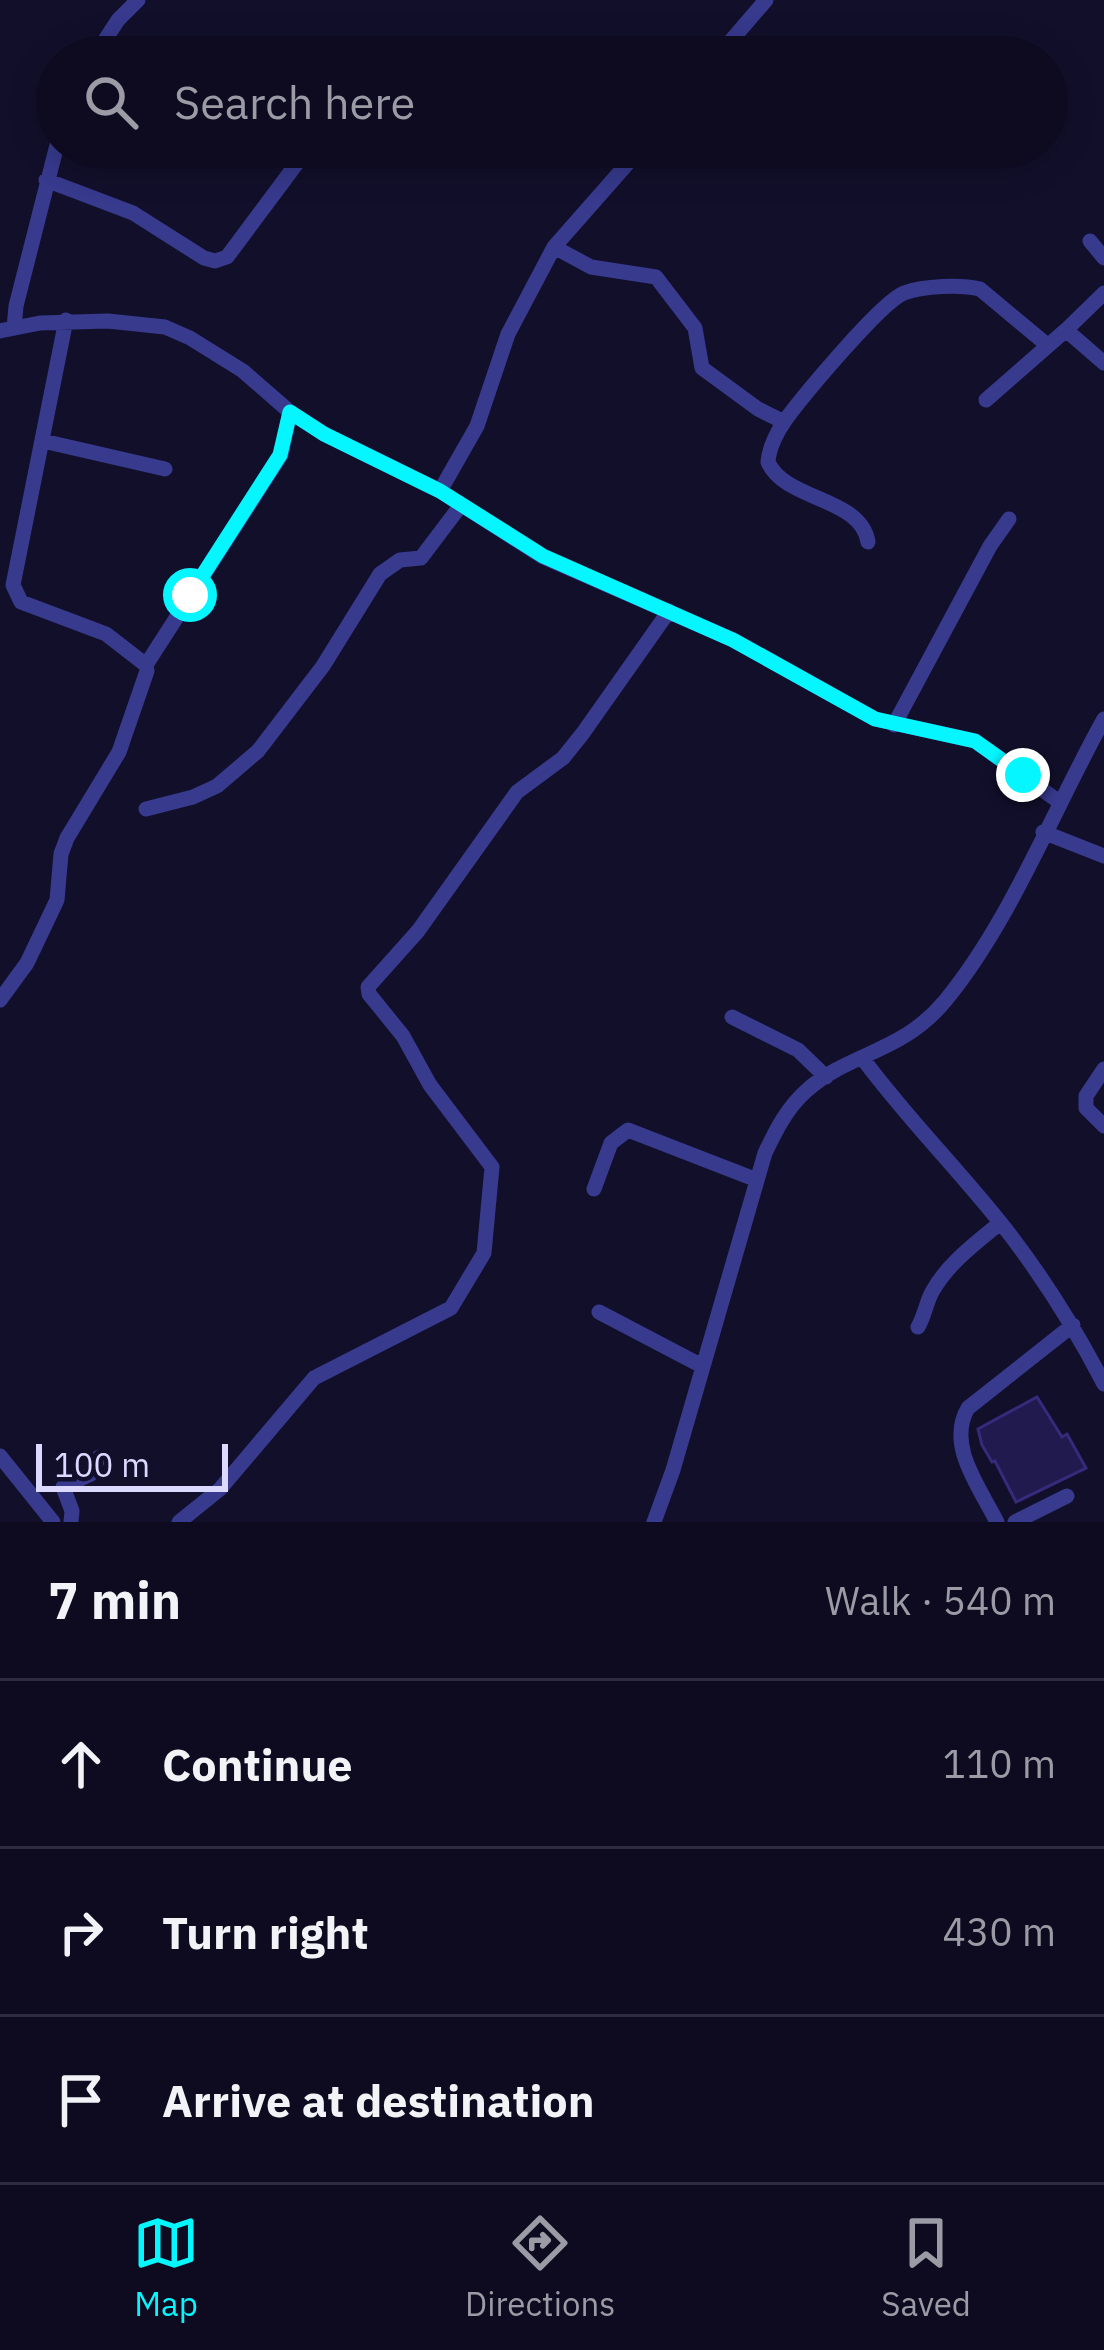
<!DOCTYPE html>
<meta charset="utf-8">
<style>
:root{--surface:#0e0b20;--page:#1c192d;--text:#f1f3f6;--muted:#9b9ba5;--line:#2e2b3e;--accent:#05f6ff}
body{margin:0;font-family:"IBM Plex Sans",sans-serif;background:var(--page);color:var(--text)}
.scale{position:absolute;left:36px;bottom:30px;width:192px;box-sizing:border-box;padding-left:12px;border:6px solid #dbd9ff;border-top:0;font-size:33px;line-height:42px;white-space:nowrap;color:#dbd9ff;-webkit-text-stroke:9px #120f2b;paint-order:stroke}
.stop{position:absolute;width:36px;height:36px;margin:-27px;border:9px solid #05f6ff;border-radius:50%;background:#fff}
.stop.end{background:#05f6ff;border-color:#fff;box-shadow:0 3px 12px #0008}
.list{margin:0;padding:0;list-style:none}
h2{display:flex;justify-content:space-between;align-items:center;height:156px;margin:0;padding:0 48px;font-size:51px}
h2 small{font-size:39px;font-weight:400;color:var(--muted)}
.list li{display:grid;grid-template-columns:78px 1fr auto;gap:36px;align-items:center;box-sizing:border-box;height:168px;padding:0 48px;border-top:3px solid var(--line)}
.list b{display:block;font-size:45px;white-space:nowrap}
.list em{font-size:39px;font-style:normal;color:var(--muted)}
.icon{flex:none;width:66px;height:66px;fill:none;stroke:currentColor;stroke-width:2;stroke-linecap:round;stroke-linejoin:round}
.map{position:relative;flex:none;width:1104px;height:1522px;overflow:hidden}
.search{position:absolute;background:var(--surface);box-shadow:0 6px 30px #0003;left:36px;right:36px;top:36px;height:132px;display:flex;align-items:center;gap:30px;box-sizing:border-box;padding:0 42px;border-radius:66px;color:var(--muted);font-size:45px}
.sheet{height:660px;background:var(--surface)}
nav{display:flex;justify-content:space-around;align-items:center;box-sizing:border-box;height:168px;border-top:3px solid var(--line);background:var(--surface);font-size:33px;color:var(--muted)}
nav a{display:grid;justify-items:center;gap:6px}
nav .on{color:var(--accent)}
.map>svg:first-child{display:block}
.building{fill:#211a4e;stroke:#352a7b;stroke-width:3}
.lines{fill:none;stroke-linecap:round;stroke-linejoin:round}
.minor{stroke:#373a8d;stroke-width:15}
.route{stroke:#05f6ff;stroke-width:15}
</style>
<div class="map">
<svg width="1104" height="1522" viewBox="0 0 1104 1522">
<rect width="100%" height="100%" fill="#120f2b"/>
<path class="building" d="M1037 1397 1062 1437 1067 1434 1086 1468 1016 1502 995 1461 992 1462 982 1445 978 1429Z"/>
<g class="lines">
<path class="minor" d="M94 57 118 20 138 0
M717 57 766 0
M46 180 133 213 204 258 215 261 227 257 309 147
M1090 241 1104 258
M554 247 591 267 656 277 695 328 702 368 758 409 784 422
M14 328 16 306 57 145
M1066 330 1104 293
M0 331 40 323 108 321 165 327 190 338 243 371 290 412 324 434 440 491 543 557 733 640 875 719 975 741 1058 801
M986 400 1066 330 1104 363
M43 441 165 469
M440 491 477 426 508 334 554 247 642 147
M868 542C861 497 785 501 768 462 769 447 778 430 786 419 804 395 881 302 904 293 924 286 960 284 980 289L1046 344
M146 665 281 455 290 412
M894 725 990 546 1009 519
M146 809 193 797 217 786 258 751 323 666 380 574 400 560 421 558 461 505
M1043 832 1104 856
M0 1000 27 963 57 900 61 854 67 838 119 752 147 671 146 665 106 634 21 602 13 585 66 320
M732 1017 798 1050 826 1077
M863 1059C909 1121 964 1175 1011 1236 1046 1282 1077 1332 1104 1384
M1104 1069 1086 1096V1108L1104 1126
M594 1189 611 1143 628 1130 757 1180
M599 1312 702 1366
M918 1327C925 1315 926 1303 932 1292 948 1263 976 1243 1000 1223
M0 1456 53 1522
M71 1522 72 1511 63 1487 91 1474 99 1457
M179 1522 220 1489 314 1378 451 1308 484 1253 492 1167 430 1085 403 1036 369 994 368 987 418 931 517 792 563 758 583 733 669 611
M654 1522 673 1470 765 1153C776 1130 787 1108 806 1091 849 1052 901 1054 945 1001 1011 921 1053 810 1104 719
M997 1522C980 1488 946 1445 968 1408L1073 1325
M1015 1522 1067 1496"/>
</g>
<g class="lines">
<path class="route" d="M190 595 280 455 290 412 324 434 440 491 543 556 733 640 875 719 975 741 1023 775"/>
</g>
</svg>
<div class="scale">100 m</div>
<div class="stop" style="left:190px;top:595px"></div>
<div class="stop end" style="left:1023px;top:775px"></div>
<div class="search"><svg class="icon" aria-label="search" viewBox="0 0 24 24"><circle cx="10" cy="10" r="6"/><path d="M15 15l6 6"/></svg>Search here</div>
</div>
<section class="sheet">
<h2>7 min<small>Walk · 540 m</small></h2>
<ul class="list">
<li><svg class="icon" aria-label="ahead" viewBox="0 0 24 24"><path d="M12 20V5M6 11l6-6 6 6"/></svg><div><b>Continue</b></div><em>110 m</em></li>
<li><svg class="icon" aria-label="right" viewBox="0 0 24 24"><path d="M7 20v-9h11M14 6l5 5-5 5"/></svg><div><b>Turn right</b></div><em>430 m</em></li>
<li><svg class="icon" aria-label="arrive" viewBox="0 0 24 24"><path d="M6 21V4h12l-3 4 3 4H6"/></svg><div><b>Arrive at destination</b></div></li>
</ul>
</section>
<nav>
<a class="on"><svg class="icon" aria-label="map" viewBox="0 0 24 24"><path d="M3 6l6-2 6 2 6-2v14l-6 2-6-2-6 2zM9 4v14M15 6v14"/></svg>Map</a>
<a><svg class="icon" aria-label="directions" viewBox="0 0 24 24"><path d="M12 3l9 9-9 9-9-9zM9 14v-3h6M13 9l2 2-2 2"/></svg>Directions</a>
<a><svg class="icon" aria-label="saved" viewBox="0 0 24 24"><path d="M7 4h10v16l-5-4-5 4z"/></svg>Saved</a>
</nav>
